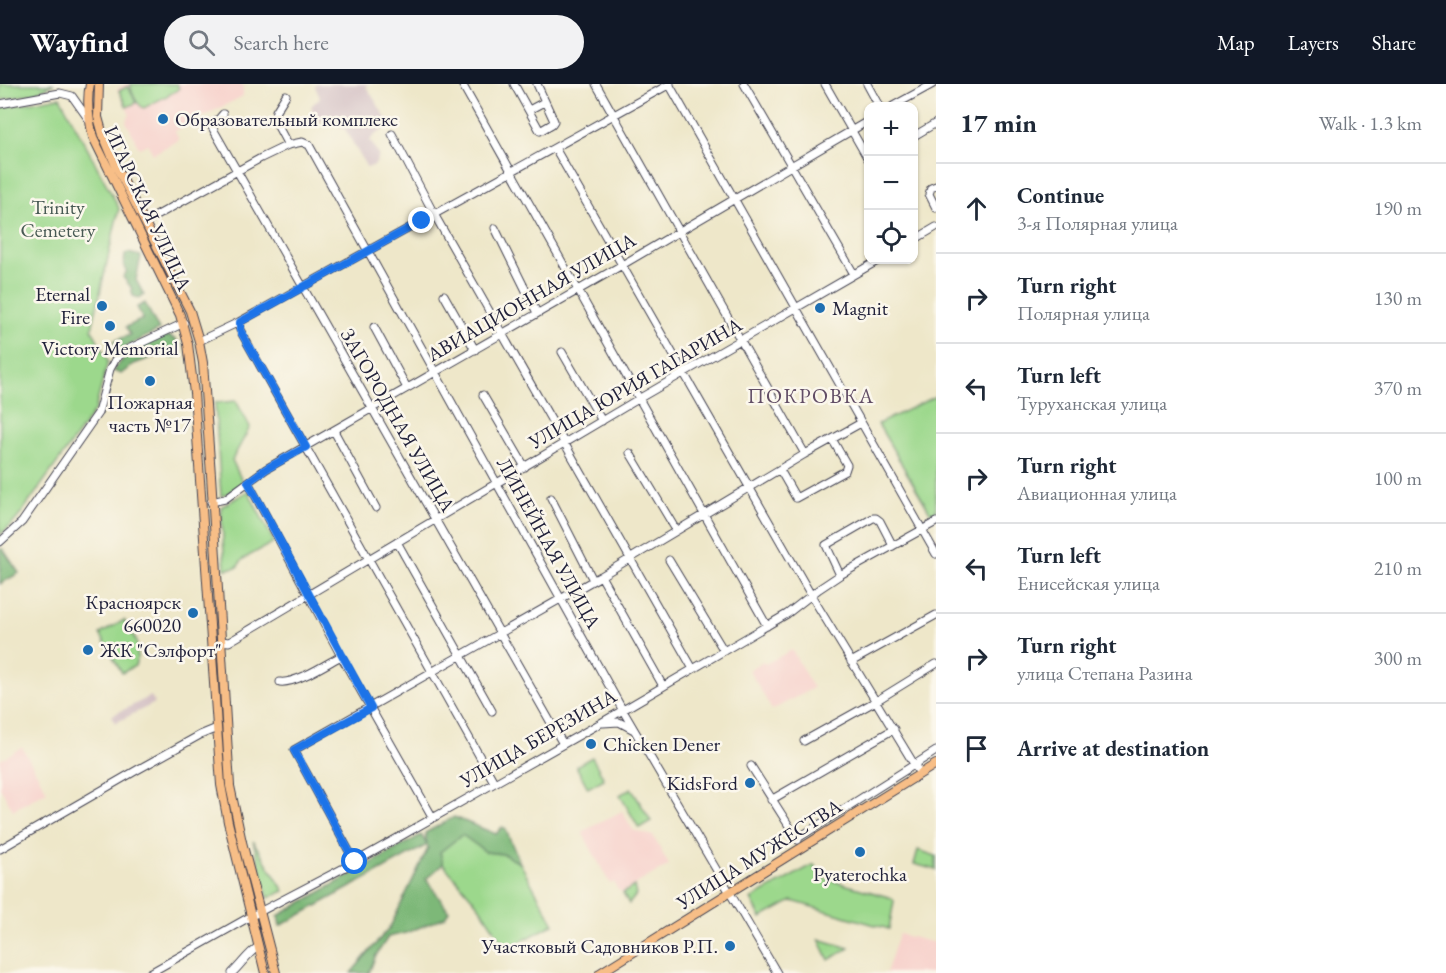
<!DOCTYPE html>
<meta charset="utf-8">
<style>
:root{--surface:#fff;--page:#f2f2f3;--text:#1f2937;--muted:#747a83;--line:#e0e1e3;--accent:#111827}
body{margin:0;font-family:"EB Garamond",serif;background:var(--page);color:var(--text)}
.controls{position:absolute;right:18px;top:18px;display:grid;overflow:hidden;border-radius:12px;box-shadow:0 2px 4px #0004}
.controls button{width:54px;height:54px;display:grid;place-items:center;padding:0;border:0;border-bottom:2px solid var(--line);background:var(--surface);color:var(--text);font:30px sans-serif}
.stop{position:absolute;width:18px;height:18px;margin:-14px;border:4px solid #1a73e8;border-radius:50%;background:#fff}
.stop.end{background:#1a73e8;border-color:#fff;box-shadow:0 2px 6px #0008}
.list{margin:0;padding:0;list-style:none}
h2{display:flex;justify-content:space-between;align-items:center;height:78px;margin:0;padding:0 24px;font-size:26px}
h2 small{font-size:20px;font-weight:400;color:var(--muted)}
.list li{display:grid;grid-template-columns:39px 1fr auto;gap:18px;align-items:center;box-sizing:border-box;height:90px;padding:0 24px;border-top:2px solid var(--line)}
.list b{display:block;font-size:22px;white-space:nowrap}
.list p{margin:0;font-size:20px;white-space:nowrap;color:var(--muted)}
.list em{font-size:20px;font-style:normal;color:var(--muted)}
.icon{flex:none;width:33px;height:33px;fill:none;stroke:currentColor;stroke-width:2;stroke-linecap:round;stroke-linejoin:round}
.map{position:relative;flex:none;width:936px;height:889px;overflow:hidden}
header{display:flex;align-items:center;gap:36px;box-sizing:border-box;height:84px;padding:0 30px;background:var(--accent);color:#fff}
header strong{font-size:28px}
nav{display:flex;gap:33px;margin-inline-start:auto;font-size:21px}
.search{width:420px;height:54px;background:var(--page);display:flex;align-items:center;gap:15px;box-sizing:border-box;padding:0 21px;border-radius:33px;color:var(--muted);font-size:22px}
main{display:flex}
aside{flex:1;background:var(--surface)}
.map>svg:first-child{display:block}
.built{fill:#f7d0ca}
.industrial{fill:#d2bec2}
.green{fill:#9cd88c;stroke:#5f7d64;stroke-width:1.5}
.forest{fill:#7db878;stroke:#506d5a;stroke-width:1.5}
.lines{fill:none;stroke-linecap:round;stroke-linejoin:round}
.minor-casing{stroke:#414050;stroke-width:9}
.major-casing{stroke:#414050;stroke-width:10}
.minor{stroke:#fff;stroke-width:7}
.major{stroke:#f7be87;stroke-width:8}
.route{stroke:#1a73e8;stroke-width:8}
.poi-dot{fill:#1f6fb2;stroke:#fbf7ec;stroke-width:2}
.labels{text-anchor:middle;stroke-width:5;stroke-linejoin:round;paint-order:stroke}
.poi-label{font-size:20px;fill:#22223b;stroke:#fbf7ec;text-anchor:start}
.park-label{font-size:20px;fill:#475953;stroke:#fbf7ec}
.street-label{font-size:20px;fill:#22223b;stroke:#fbf7ec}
.neighbourhood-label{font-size:21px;letter-spacing:1.5px;fill:#624e66;stroke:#fbf7ec}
</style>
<header>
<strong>Wayfind</strong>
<div class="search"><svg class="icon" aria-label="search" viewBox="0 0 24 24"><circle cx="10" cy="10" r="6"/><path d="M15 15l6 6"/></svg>Search here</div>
<nav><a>Map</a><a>Layers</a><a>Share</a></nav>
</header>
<main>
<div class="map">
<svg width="936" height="889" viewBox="0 0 936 889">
<rect width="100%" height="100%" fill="#fbf7ec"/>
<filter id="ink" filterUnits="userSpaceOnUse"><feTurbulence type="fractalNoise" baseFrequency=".0167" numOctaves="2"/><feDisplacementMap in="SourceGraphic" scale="12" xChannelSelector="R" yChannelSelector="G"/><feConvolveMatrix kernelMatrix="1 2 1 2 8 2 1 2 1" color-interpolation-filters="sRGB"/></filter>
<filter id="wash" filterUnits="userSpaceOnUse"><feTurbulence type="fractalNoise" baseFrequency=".008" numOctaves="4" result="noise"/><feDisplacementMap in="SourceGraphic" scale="24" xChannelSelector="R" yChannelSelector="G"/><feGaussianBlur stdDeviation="1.35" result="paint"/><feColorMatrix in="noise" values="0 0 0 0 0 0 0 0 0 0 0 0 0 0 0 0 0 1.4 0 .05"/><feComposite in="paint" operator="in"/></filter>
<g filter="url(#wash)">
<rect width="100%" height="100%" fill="#eee7c9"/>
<path class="built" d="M126 0H243V12L175 47 179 56 153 70 148 60 139 64 126 37 130 31 117 5Z
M792 566 813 604 772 626 749 586 763 578 765 580Z
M22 663 47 707 13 726 0 704V676Z
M622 727 633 746 653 752 669 781 622 808 617 805 614 798 610 800 582 748Z
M899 850 936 859V889H886Z"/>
<path class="industrial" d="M317 0H368L366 2 391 42 376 50 370 56 379 72 375 81 367 84 345 45 324 37 316 38 311 27 313 26 311 22 320 14 315 2Z
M151 612 155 619 115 639 111 632Z"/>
<path class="green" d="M0 0H54L35 9 0 16Z
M131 0H177L179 4 176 7 144 24C137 21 130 7 131 0Z
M128 2 136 19 127 23 119 7Z
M60 13 119 124 92 245 108 277 95 326 17 435 0 451V24Z
M936 312V427L931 430 878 340Z
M236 317 250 343 232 376 243 399 225 411 221 412 215 319Z
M248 407 274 458 243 475 237 483 225 485 221 423Z
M124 536C135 554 142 560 135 582L122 589 100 550Z
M592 673 604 695 588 704 576 682Z
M631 704 651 737 639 744 620 711Z
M462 750 486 768 503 770 520 779 554 840 507 865 479 822 443 780 440 768Z
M253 757 284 807 268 814Z
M918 766 936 772V786L914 780Z
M814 780 823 794 892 814 894 817 889 845 792 817 761 834 751 815Z
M634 802 636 811 629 820 623 809Z
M819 855 849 864 829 876Z"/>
<path class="forest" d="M128 169 141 172 136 196 144 211 139 214 133 212 131 203 123 193 127 187 124 181 125 171Z
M145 219 159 246 116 268 114 257 130 251 126 243 143 235 137 223Z
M169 252C179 257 182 260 179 272L171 274 167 269H164L134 280 121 290 113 287C125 270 148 255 169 252Z
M0 465H3L19 489 0 500Z
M454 733 496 750 502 743 505 744 520 779 503 770 486 768 462 751 440 768 443 780 426 795 449 827 445 833 406 849 388 853 375 873 369 889H351L390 843 428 764 427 761 280 842 278 832 421 751 427 760 425 749Z"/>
</g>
<g filter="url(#ink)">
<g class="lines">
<g class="minor-casing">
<path id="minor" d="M462 0 767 542
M514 0 540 47 552 40 554 37 537 0
M596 0 805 370
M669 0 936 470
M744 0 854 190
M825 0 868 75
M867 0 879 22
M0 20 60 9 72 12 89 36
M893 22 933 0
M529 26 544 18
M223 30 212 43 563 660
M392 50 434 130 693 585
M914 52 936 39
M288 61 302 58 309 61 622 625 777 889
M555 64 811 511 920 690
M936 102 931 104 929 110 936 124
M145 138 261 74 288 61 274 35 276 27 286 11
M495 144 537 229
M914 156 936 143
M444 211 475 266
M239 238 240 246 494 698
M374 243 407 304
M199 257 239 238 670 0
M562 268 602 337
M483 311 525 383
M334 347 376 424
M630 369 676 446
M780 386 796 414 845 387 847 381 832 355
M248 398 341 572 433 734
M551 414 593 496
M211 418 225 415 266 385 622 181 868 37
M0 458 22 438 98 329 110 285 115 276 124 267 184 239
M397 458 492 627
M669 476 724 567
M840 491 826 461 873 434H876L880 437 893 462
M601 492 663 602
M221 557 229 558 640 314 879 176
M851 578 936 531
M280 598C296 600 326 580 341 572
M603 639 619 638 632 645
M804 657 876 617 936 580
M751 682 798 756
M771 716 894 645
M798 754 936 667
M0 765 137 686 200 651 217 644
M355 778 294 666 601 492 805 370 861 339
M150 889 246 835 355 778 599 640 787 530 819 505 840 491 936 438
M232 889C241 881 248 869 258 863"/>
</g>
<g class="major-casing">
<path id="major" d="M90 0C86 17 89 36 93 53L180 231 188 260 194 309 221 701 228 738 265 889
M99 0 98 33 103 51 116 82 190 227 199 257 203 279 211 391 230 702 242 758 276 889
M600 889 936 680"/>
</g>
<use href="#minor" class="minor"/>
<use href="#major" class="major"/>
</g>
</g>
<g class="lines" filter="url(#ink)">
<path class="route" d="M355 778 294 666 371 624 248 398 266 385 306 363 240 246V238L422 137"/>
</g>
<g class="poi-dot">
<circle cx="163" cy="35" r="6"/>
<circle cx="102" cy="222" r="6"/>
<circle cx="820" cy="224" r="6"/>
<circle cx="110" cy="242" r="6"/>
<circle cx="150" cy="297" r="6"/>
<circle cx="193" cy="529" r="6"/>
<circle cx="88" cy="566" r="6"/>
<circle cx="591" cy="660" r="6"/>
<circle cx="750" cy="699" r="6"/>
<circle cx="860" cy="768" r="6"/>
<circle cx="730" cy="862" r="6"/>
</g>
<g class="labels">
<g class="poi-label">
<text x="175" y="42">Образовательный комплекс</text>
<text x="90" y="217" text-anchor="end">Eternal<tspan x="90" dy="23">Fire</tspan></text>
<text x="832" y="231">Magnit</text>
<text x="110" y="271" text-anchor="middle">Victory Memorial</text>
<text x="150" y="325" text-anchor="middle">Пожарная<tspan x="150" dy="23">часть №17</tspan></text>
<text x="181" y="525" text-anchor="end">Красноярск<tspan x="181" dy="23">660020</tspan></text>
<text x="100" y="573">ЖК "Сэлфорт"</text>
<text x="603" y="667">Chicken Dener</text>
<text x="738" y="706" text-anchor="end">KidsFord</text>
<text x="860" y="797" text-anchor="middle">Pyaterochka</text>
<text x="718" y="869" text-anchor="end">Участковый Садовников Р.П.</text>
</g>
<g class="park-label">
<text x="58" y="130">Trinity<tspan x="58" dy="23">Cemetery</tspan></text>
</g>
<g class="street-label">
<text transform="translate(148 124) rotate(65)" y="7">ИГАРСКАЯ УЛИЦА</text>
<text transform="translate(531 213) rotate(-30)" y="7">АВИАЦИОННАЯ УЛИЦА</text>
<text transform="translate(635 299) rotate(-30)" y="7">УЛИЦА ЮРИЯ ГАГАРИНА</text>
<text transform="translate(398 336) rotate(60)" y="7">ЗАГОРОДНАЯ УЛИЦА</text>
<text transform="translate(549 459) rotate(61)" y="7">ЛИНЕЙНАЯ УЛИЦА</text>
<text transform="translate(538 654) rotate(-30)" y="7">УЛИЦА БЕРЕЗИНА</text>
<text transform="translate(759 770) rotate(-32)" y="7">УЛИЦА МУЖЕСТВА</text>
</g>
<g class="neighbourhood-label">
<text x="811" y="319">ПОКРОВКА</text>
</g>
</g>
</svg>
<div class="controls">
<button>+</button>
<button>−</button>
<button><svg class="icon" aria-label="locate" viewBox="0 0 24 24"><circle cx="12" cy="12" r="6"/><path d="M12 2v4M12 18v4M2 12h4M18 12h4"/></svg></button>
</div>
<div class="stop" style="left:355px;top:778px"></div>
<div class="stop end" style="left:422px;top:137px"></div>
</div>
<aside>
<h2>17 min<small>Walk · 1.3 km</small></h2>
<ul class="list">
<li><svg class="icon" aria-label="ahead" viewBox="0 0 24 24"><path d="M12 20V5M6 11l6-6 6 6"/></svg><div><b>Continue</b><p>3-я Полярная улица</p></div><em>190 m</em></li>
<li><svg class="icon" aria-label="right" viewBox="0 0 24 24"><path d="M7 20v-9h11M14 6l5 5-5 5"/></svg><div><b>Turn right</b><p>Полярная улица</p></div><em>130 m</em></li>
<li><svg class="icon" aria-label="left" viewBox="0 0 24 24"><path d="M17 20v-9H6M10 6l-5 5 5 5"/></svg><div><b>Turn left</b><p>Туруханская улица</p></div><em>370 m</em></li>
<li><svg class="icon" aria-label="right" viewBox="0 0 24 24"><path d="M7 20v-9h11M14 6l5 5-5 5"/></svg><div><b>Turn right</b><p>Авиационная улица</p></div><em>100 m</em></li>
<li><svg class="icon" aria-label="left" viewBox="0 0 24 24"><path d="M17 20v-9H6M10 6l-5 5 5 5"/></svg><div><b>Turn left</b><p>Енисейская улица</p></div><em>210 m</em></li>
<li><svg class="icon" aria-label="right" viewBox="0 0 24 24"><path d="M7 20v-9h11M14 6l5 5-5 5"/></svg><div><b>Turn right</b><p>улица Степана Разина</p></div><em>300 m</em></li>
<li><svg class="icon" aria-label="arrive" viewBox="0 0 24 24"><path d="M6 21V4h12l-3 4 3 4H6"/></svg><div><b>Arrive at destination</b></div></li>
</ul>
</aside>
</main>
